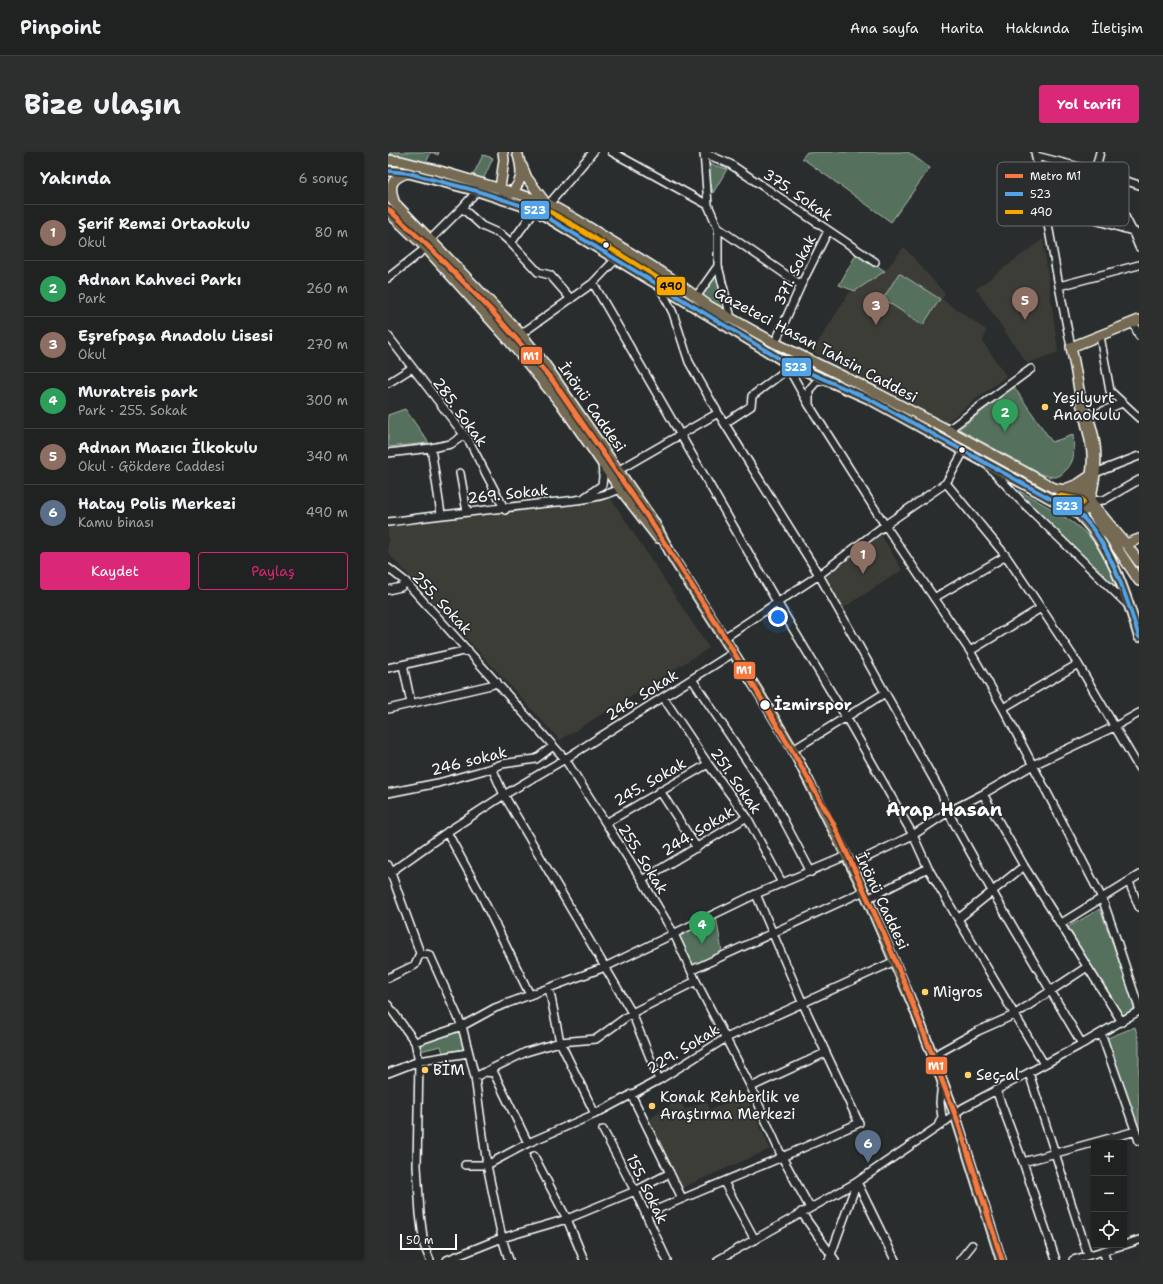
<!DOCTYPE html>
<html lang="tr">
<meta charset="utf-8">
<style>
:root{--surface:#202222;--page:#2d2f2f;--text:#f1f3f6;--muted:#a2a4a5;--line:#3d3f40;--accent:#db2777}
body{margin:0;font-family:"Shantell Sans",sans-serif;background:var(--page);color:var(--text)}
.controls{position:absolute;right:12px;bottom:12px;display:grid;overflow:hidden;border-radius:4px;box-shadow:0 1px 3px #0004}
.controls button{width:36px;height:36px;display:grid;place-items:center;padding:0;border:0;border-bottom:1px solid var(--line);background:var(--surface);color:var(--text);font:20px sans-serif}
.scale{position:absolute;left:12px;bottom:10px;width:57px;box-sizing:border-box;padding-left:4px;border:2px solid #fff;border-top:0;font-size:11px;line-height:14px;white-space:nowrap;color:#fff;-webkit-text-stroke:3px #2a2d2e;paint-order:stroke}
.you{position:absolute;left:390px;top:465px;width:14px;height:14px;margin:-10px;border:3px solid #fff;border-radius:50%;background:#1a73e8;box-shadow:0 0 0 6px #1a73e833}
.badge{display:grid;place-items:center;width:26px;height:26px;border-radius:50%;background:var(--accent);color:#fff;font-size:13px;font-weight:700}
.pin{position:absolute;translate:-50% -33px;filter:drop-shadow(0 1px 2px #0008)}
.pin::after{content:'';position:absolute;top:21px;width:14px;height:12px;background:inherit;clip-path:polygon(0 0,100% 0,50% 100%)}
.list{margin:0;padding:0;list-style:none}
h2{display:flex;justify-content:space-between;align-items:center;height:52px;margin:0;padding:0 16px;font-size:17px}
h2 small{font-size:13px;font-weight:400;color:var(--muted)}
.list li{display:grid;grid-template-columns:26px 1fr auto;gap:12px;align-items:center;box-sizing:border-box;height:56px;padding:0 16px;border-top:1px solid var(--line)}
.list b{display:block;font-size:15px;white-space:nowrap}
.list p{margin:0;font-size:13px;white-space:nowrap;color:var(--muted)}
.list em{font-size:13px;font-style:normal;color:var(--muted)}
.actions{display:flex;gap:8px;padding:12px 16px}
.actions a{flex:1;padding:9px 0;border:1px solid var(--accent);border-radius:4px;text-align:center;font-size:14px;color:var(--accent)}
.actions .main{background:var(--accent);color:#fff}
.icon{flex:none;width:22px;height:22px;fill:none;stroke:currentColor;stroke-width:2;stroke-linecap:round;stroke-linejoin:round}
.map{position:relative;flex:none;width:751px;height:1108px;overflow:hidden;border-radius:4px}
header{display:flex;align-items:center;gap:24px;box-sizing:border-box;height:56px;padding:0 20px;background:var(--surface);border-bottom:1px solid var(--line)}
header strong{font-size:19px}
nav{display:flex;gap:22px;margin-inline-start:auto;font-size:14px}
.intro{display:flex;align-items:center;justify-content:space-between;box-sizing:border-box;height:96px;padding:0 24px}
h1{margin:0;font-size:28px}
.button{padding:10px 18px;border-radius:4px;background:var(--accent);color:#fff;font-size:14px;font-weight:700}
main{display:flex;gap:24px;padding:0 24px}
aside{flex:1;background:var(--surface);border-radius:4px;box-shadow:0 1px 3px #0004}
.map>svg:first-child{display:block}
.built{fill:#3e3d39}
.green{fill:#556f5d;stroke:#aab7ae}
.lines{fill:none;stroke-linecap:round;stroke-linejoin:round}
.minor-casing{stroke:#fff;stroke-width:10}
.major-casing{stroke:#fff;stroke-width:12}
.minor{stroke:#2a2d2e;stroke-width:7}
.major{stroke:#746b52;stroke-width:9}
.bus-1-casing{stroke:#2a2d2e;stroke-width:7}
.bus-2-casing{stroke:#2a2d2e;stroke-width:7}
.bus-1{stroke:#53a3e8;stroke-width:4}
.bus-2{stroke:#f7a600;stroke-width:4}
.metro-1-casing{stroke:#2a2d2e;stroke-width:8}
.metro-1{stroke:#f6793e;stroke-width:5}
.bus-dot{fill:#fff;stroke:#2a2d2e;stroke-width:1.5}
.poi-dot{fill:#ffd166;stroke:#2a2d2e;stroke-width:1.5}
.labels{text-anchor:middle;stroke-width:3.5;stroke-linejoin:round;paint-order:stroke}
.street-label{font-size:15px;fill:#fff;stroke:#2a2d2e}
.poi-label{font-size:15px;fill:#fff;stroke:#2a2d2e;text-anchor:start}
.stop-label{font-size:15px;font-weight:bold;fill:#fff;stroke:#2a2d2e;text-anchor:start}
.district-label{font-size:19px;font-weight:bold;fill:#fff;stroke:#2a2d2e}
.key{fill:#2a2d2e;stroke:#6a6c6d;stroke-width:1}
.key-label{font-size:11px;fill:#fff}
.line-badge{stroke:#2a2d2e;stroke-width:1.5}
.badge-label{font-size:11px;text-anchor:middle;font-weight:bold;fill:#fff}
.pale-badge-label{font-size:11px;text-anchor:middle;font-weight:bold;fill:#111}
</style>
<header>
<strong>Pinpoint</strong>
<nav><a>Ana sayfa</a><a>Harita</a><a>Hakkında</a><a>İletişim</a></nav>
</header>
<div class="intro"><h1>Bize ulaşın</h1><a class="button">Yol tarifi</a></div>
<main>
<aside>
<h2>Yakında<small>6 sonuç</small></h2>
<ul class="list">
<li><span class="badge" style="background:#8d6e63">1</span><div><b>Şerif Remzi Ortaokulu</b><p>Okul</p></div><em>80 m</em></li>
<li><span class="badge" style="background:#2e9e5b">2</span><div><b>Adnan Kahveci Parkı</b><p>Park</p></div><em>260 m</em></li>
<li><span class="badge" style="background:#8d6e63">3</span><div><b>Eşrefpaşa Anadolu Lisesi</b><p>Okul</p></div><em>270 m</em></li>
<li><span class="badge" style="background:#2e9e5b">4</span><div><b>Muratreis park</b><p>Park · 255. Sokak</p></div><em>300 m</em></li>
<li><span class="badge" style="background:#8d6e63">5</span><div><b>Adnan Mazıcı İlkokulu</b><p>Okul · Gökdere Caddesi</p></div><em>340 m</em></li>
<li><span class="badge" style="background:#5c6f8a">6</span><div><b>Hatay Polis Merkezi</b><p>Kamu binası</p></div><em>490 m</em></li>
</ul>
<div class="actions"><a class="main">Kaydet</a><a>Paylaş</a></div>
</aside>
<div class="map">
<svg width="751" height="1108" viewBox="0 0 751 1108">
<rect width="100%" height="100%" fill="#2a2d2e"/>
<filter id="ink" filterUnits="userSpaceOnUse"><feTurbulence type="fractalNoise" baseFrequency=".025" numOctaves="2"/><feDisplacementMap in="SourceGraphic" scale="8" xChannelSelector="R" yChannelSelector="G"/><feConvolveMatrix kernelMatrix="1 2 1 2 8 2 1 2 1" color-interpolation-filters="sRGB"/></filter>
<g filter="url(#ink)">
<path class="built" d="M655 87 670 200 639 211 588 137Z
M516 95 557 142 554 147 598 178 595 190 618 224 556 272 424 200 461 141 467 139 497 119Z
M222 345 321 496 172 588 0 401V374Z
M493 383 514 418 452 458 436 425Z
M358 943 382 997 293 1036 260 968 291 947 297 958 318 949 322 958Z"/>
<path class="green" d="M0 0H51L50 3 43 0 37 13 0 1Z
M419 0H520L542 16 503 70 414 6Z
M95 3 105 6 95 28 83 27Z
M318 11 339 17 325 41Z
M469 101 497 119 467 139 451 133Z
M328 119 338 163 310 146Z
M511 121 552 147 535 173 495 147Z
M626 235 664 290 685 283C686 297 688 309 677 319 674 322 671 325 666 325 662 325 657 323 653 322L571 277Z
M17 257 41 291 0 295V263Z
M630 338C667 359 701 374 722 412 727 422 730 434 734 444L631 342Z
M712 757 748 856 732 865 680 775Z
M328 764 334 800 305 813 291 783Z
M747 875 751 889V980L717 887Z
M72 877 76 897 55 901 53 894 32 899 31 891Z"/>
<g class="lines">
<g class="minor-casing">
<path id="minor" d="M224 0 320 53
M647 0 671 134 683 195
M316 1 342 12 487 110
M648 4 707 19 751 33
M707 19 712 0
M715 22 744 78 751 95
M161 52 205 0
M656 53 751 81
M74 56 94 74 114 83 123 91
M147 58 123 91 150 120 162 123 183 147
M330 76 413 133
M42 88 74 56 89 39
M330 114 343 166
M0 126 38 96
M205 131 389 450 458 565 525 683 540 716 570 767 656 912
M671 134 751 113
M272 135 285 161 301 210 330 261 431 423 554 642 560 660 604 739 694 892
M308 145 330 114V76L320 53 316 0
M745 170 751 184
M133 182 205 131 228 107
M0 184 81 289 117 358
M712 184 722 239 751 266
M387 191 413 133 440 79
M397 210 421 253 497 373 582 499 615 556 714 746 725 777 751 856
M0 231 24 216
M421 252V238L428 230 437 228
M701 265 734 251
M337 271 363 254 364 244 393 222
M560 278 643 217
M43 296 53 362
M0 301 43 296 63 292 76 283
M601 315 632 348 741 454
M231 318 330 261
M72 321 79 360
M707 321 751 304
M558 331 618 404 653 456 690 512 751 616
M197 345 214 333 215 325 214 310
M702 349 716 348 751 328
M0 370C50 363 100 358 149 352 177 349 212 348 236 335
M0 416 18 430 177 607 254 728 286 782 308 829 363 935 394 1005 422 1056
M0 438 13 435 18 430
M546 446 618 404
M336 486 431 423 497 373 558 331 576 299
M582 499 653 456
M15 513 23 551
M0 516 80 498
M304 527 385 648 423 720
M275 545 320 612 359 665 394 731
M615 556 690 512
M0 557 103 533 109 530
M405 598 497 541
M104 616 116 643 244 861 271 928
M272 639 309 696
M0 641 50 631 104 616 114 612 148 607 165 594
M595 642 636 714 734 870
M218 671 320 612
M59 680 92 741 142 843
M0 713 32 801 42 803 74 874 87 925 99 1013 114 1086 121 1108
M463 713 525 683 560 660 595 642 645 613 726 575 751 561
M0 722 59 680 116 643 177 607 345 501
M254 728 359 665
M741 730 751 755
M479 747 540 716
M570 767 636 714
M672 772 751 723
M304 818 476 739
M0 826 27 813 32 801
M161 836 172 890 207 962
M0 853 27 890 31 909 29 1014 32 1062 36 1093 42 1108
M713 881 751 989
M27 890 74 874 107 856 217 815 368 742 458 704
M545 906 552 900 590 879 626 863 699 815
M97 920 106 921 140 991
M0 921 31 909 80 901
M641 921 700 1103
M87 925 138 900 172 890 208 887 244 861 308 829
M363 935 437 901
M608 938 635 1010 668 1108
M243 942 294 1046
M550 974 554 965 552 951 554 929
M215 978 247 1039 279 1108
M146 1004 179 1067 196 1108
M635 1010 748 979
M77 1013H99L140 991 207 962 271 928 338 886 507 809
M336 1030 367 1088
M469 1030 507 1108
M413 1060 447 1108
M258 1062 394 1005 471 971 415 852 368 742
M736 1093 751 1088
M715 1099 718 1108
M59 1108 114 1086 179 1067 247 1039 282 1021
M330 1108 469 1030 554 972 573 957 694 892 751 859
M441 1108 469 1030
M572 1108 584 1093
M685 1108 735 1093"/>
</g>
<g class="major-casing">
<path id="major" d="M115 0 116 8 112 36 116 47C135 33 136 21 129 0
M0 8 13 9 52 19 157 50 191 69 280 124 321 154 387 191 485 239 560 278 666 336 697 342 701 346 705 362 714 377 721 384 751 429
M134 14 139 26 157 50
M0 19 20 21 89 39 147 58 397 210 481 247 665 348C672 351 681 354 687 359 722 390 738 442 751 485
M0 44 133 182 156 211 266 370 285 406 371 541 405 598 476 739 527 858 567 962 613 1108
M6 49C1 33 3 27 19 21
M0 60 38 96 118 185 176 256 232 337 270 386
M694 252C709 281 711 308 704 340 702 346 702 353 698 358 692 361 688 360 683 355L682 347C686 339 696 340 700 331 711 307 698 274 693 250 690 232 687 213 683 195L751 168
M677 337 690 332 702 324
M703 350 738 392 751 387
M733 389 738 392 751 410"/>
</g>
<use href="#minor" class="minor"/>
<use href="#major" class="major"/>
<g class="bus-1-casing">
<path id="bus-1" d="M0 19 20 21 89 39 147 58 397 210 481 247 665 348C672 351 679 353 685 357 719 381 739 446 751 485"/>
</g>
<g class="bus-2-casing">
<path id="bus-2" d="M154 55 188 74 283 134Z
M671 343 694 347 696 350 693 353H690Z"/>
</g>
<use href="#bus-1" class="bus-1"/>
<use href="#bus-2" class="bus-2"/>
<g class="metro-1-casing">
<path id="metro-1" d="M0 57 40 94 102 157 165 229 265 373 338 487 413 614 445 671 495 780 517 832 570 970 614 1108"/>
</g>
<use href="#metro-1" class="metro-1"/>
</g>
</g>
<g class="bus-dot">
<circle cx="218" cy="93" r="3.5"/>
<circle cx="574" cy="298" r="3.5"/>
<circle cx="377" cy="553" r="5.5"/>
</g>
<g class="poi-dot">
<circle cx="657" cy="255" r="4"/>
<circle cx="537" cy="840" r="4"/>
<circle cx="37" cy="918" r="4"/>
<circle cx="580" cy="923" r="4"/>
<circle cx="264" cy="954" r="4"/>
</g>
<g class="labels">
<g class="street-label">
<text transform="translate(410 43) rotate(34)" y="5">375. Sokak</text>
<text transform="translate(407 118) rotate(-64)" y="5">371. Sokak</text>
<text transform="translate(428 193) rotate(28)" y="5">Gazeteci Hasan Tahsin Caddesi</text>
<text transform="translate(204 255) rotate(55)" y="5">İnönü Caddesi</text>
<text transform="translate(72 260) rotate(54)" y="5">285. Sokak</text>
<text transform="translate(120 342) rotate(-6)" y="5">269. Sokak</text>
<text transform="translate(54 451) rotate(47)" y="5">255. Sokak</text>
<text transform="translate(254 543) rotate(-32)" y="5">246. Sokak</text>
<text transform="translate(81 609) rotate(-14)" y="5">246 sokak</text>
<text transform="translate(348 629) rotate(55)" y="5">251. Sokak</text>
<text transform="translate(262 630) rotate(-30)" y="5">245. Sokak</text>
<text transform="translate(310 679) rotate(-31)" y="5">244. Sokak</text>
<text transform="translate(255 707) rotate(58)" y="5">255. Sokak</text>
<text transform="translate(494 749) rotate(65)" y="5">İnönü Caddesi</text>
<text transform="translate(295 897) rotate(-31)" y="5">229. Sokak</text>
<text transform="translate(259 1037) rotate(64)" y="5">155. Sokak</text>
</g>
<g class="poi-label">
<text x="665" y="251">Yeşilyurt<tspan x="665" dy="17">Anaokulu</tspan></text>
<text x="545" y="845">Migros</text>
<text x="45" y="923">BİM</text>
<text x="588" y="928">Seç-al</text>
<text x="272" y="950">Konak Rehberlik ve<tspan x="272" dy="17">Araştırma Merkezi</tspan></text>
</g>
<g class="stop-label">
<text x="386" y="558">İzmirspor</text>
</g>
<g class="district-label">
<text x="556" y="664">Arap Hasan</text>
</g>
</g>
<rect x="609" y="10" width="132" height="64" rx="6" class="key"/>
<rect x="617" y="22" width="18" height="4" fill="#f6793e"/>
<rect x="617" y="40" width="18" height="4" fill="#53a3e8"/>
<rect x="617" y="58" width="18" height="4" fill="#f7a600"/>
<g class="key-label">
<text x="642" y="28">Metro M1</text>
<text x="642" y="46">523</text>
<text x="642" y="64">490</text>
</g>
<g class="line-badge">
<rect x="132" y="48" width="30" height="20" rx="4" fill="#53a3e8"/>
<rect x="268" y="124" width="30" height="20" rx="4" fill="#f7a600"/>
<rect x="132" y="194" width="23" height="19" rx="4" fill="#f6793e"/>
<rect x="393" y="205" width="31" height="20" rx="4" fill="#53a3e8"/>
<rect x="664" y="344" width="31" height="20" rx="4" fill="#53a3e8"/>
<rect x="345" y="509" width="23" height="19" rx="4" fill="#f6793e"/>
<rect x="537" y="904" width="23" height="19" rx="4" fill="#f6793e"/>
</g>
<g class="badge-label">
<text x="147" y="62">523</text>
<text x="143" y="208">M1</text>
<text x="408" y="219">523</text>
<text x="679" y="358">523</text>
<text x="356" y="522">M1</text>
<text x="548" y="918">M1</text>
</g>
<g class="pale-badge-label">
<text x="283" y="138">490</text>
</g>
</svg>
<div class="controls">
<button>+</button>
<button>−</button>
<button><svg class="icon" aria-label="locate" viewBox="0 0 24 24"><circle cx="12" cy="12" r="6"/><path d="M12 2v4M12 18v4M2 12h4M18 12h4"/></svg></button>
</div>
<div class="scale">50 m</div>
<div class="you"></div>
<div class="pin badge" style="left:475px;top:422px;background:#8d6e63">1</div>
<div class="pin badge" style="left:617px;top:280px;background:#2e9e5b">2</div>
<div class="pin badge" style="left:488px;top:173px;background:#8d6e63">3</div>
<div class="pin badge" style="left:314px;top:792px;background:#2e9e5b">4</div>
<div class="pin badge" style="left:637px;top:168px;background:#8d6e63">5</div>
<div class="pin badge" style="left:480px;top:1011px;background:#5c6f8a">6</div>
</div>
</main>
